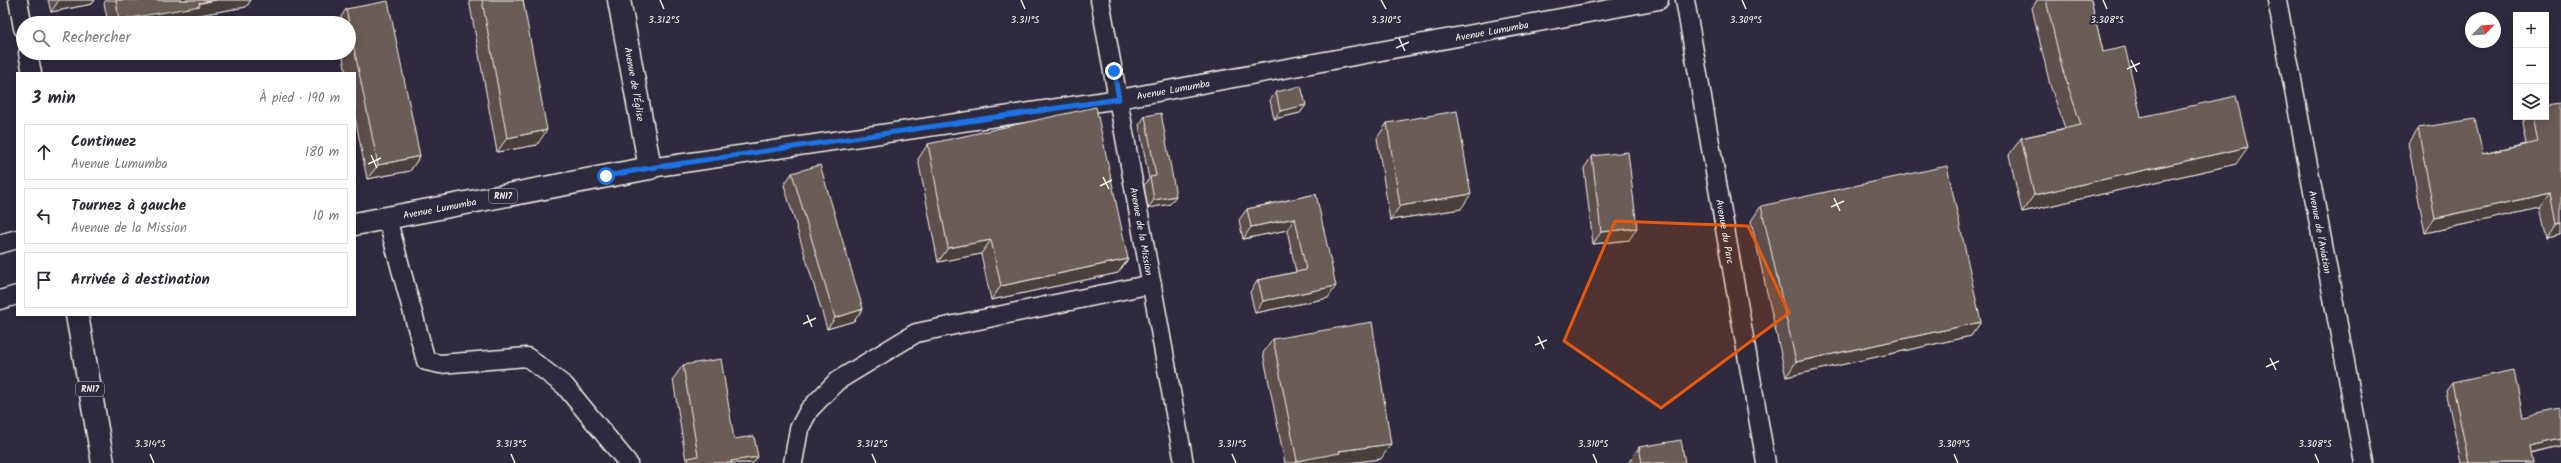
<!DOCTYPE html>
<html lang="fr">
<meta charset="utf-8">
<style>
:root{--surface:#fff;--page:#f2f2f3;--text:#2b2b33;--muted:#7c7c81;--line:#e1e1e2}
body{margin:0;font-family:Kalam,sans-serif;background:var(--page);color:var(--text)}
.controls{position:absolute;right:12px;top:12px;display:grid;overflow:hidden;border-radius:0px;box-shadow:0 2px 10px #0003}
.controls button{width:36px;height:36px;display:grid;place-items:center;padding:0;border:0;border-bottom:1px solid var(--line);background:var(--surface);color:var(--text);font:20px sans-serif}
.compass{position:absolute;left:2465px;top:12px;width:36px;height:36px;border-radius:50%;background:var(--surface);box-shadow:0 2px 10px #0003;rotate:65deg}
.stop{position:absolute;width:12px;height:12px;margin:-9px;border:3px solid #1a73e8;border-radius:50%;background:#fff}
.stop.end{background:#1a73e8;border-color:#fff;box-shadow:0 1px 4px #0008}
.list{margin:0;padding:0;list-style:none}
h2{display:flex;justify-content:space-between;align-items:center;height:52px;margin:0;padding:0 16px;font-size:17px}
h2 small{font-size:13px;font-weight:400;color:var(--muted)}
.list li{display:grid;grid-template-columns:26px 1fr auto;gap:12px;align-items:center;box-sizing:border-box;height:56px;margin:0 8px 8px;padding:0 8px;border:1px solid var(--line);border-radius:0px}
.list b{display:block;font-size:15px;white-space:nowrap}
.list p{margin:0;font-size:13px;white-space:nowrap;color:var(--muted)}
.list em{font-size:13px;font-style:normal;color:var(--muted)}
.icon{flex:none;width:22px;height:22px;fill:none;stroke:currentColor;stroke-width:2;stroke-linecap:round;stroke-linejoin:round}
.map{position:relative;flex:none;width:2561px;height:463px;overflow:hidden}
.search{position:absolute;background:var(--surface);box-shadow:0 2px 10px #0003;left:16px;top:16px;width:340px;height:44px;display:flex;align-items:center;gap:10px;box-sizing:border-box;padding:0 14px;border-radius:22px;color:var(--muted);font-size:15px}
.panel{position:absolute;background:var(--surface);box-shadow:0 2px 10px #0003;left:16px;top:72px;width:340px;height:244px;border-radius:0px}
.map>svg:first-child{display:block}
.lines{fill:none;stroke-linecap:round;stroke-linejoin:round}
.street-casing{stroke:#f4f1e8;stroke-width:21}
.primary-casing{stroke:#f4f1e8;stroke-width:25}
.street{stroke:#2f2a3d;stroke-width:18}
.primary{stroke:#2f2a3d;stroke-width:22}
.wall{fill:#5b504d;stroke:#f4f1e8}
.shaded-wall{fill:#4a413e;stroke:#f4f1e8}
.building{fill:#6a5d59;stroke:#f4f1e8}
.route{stroke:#1a73e8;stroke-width:5}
.marked{fill:#e8590c;fill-opacity:0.2;stroke:#e8590c;stroke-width:3;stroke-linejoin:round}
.ticks{fill:none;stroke:#f4f1e8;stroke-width:1.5}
.labels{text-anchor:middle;stroke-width:3.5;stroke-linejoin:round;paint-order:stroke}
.shield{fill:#2f2a3d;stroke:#b9b5b5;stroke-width:1}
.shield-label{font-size:9px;font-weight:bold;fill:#f4f1e8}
.street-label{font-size:10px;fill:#f4f1e8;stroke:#2f2a3d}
.ticks-label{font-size:10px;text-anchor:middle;fill:#f4f1e8;stroke:#2f2a3d;stroke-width:3.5;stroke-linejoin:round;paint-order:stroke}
</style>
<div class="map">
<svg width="2561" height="463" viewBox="0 0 2561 463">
<rect width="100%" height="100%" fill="#2f2a3d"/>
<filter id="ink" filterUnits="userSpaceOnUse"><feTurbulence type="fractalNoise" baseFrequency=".025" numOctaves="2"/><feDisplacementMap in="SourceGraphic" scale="8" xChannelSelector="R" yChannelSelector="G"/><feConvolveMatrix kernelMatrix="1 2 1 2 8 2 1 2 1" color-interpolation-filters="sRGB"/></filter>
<g filter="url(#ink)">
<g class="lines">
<g class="street-casing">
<g id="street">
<path d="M18 0 23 28"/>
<path id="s1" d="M1100 0 1184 463"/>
<path id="s2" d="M1685 0 1766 463"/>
<path id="s3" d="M2277 0 2364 463"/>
<path d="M28 53 32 73"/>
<path id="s4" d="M650 168 1119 99 1659 0"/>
<path d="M387 218 426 361 440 364 527 357 565 386 628 463"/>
<path d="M0 244 17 239"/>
<path d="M0 300 17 295"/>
<path d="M793 463 799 429 809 410 837 381 916 333 1152 284"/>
</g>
</g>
<g class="primary-casing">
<g id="primary">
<path id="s5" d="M355 224 650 168 619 0"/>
<path d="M77 315 103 463"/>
</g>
</g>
<use href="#street" class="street"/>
<use href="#primary" class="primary"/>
</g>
<path class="wall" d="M48 0H95L92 4 51 12Z
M106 0H251L246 7 193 16 190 20 172 23H108L104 3Z
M469 0H523L537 145 497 152Z
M2037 0H2091L2103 52 2141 117 2236 164 2022 212 2009 155 2021 138 2065 128 2050 85 2032 8Z
M346 9 420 156 410 171 367 179 355 117V73H346L342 53H349V23H337Z
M1276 92 1306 105 1300 113 1274 119 1270 100Z
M1145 116 1170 204 1148 208 1144 185 1149 179 1139 125Z
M2526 117H2546L2561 234 2547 237 2540 208 2425 233 2408 143 2418 128 2483 154 2526 144 2522 124Z
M1387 123 1461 209 1390 220 1377 138Z
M928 144 1128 259 1118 273 991 300 981 254 938 262 918 159Z
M1592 156 1629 240 1593 244 1584 168Z
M792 173 863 309 854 321 827 329 784 185Z
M1316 194 1328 298 1255 313 1250 292 1258 280 1296 272 1287 230 1243 239 1239 220 1247 209Z
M1761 206 1981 322 1971 336 1786 377 1751 221Z
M1273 339 1381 459 1348 463H1285L1263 353Z
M683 365 734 439 753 463H685L686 461 673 379Z
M2452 383 2523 417 2561 446 2530 453 2532 463H2461L2446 391Z
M1639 447 1685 463H1629V462Z"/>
<path class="shaded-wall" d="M59 0H95L92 4 51 12Z
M216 0H251L246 7 193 16 190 20 172 23H117L119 20Z
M1306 105 1300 113 1274 119 1280 111Z
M547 130 537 145 497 152 507 138Z
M2248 147 2236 164 2022 212 2034 195Z
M420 156 410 171 367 179 378 165Z
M2551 193 2540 208 2425 233 2435 218Z
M1471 194 1461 209 1390 220 1400 206Z
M1176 196 1170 204 1148 208 1154 200Z
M1295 218 1287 230 1243 239 1251 227Z
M2561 222V234L2547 237 2557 223Z
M1637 228 1629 240 1593 244 1601 232Z
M991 240 981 254 938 262 948 248Z
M1128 259 1118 273 991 300 1001 286Z
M1336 286 1328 298 1255 313 1263 301Z
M863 309 854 321 827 329 835 318Z
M1981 322 1971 336 1786 377 1796 362Z
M2561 439V446L2523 454 2529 446Z
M1391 444 1381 459 1348 463H1295L1297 461 1339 451Z
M758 457 753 463H730L731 461Z"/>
<path class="building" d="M116 0H216L199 3 200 6 119 20Z
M482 0H523L547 130 507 138Z
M2046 0H2091L2103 52 2125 47 2141 117 2236 96 2248 147 2034 195 2021 138 2081 125 2062 68Z
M388 1 420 156 378 165 346 9Z
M1301 86 1306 105 1280 111 1276 92Z
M2561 104V222L2557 223 2551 193 2435 218 2418 128 2475 119 2483 154 2538 142 2533 117H2546V106Z
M1096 107 1128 259 1001 286 991 240 948 248 928 144Z
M1457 111 1471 194 1400 206 1387 123Z
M1161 113 1176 196 1154 200 1150 177 1156 176 1145 116Z
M1628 152 1637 228 1601 232 1592 156Z
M820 165 863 309 835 318 792 173Z
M1947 166 1981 322 1796 362 1761 206Z
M1316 194 1336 286 1263 301 1258 280 1306 270 1295 218 1251 227 1247 209Z
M1372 322 1391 444 1339 451 1340 453 1297 461 1273 339Z
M721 359 734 439 754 436 758 457 731 461 732 463H689L688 458 698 456 683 365Z
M2514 370 2523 417 2561 409V439L2529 446 2532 463H2469L2452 383Z
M1681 440 1685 463H1642L1639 447Z"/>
</g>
<g class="lines" filter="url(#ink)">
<path class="route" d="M606 176 650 168 1119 99 1114 71"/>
</g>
<path class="marked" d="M1615 221 1748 226 1789 313 1661 408 1564 341Z"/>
<path class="ticks" d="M660 0 664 9M1021 0 1025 9M1381 0 1386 9M1742 0 1746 9M2103 0 2107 9M1399 38 1405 51M1396 48 1409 42M2131 60 2137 72M2127 69 2140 63M371 155 377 168M368 164 381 158M1103 177 1109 189M1100 186 1112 180M1834 198 1840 211M1831 207 1844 201M807 315 812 327M803 324 816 318M1538 336 1544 349M1535 345 1547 340M2270 358 2276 370M2266 367 2279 361M150 454 154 463M511 454 515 463M872 454 876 463M1232 454 1236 463M1593 454 1597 463M1954 454 1958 463M2315 454 2319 463"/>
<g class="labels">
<g class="shield">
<rect x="489" y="189" width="28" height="14" rx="3"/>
<rect x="76" y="382" width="28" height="14" rx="3"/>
</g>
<g class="shield-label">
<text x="503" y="199">RN17</text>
<text x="90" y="392">RN17</text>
</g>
<g class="street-label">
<text dy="4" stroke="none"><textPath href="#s4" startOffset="853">Avenue Lumumba</textPath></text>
<text transform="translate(635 84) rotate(80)" y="4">Avenue de l'Église</text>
<text dy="4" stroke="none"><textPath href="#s4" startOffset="529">Avenue Lumumba</textPath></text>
<text dy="4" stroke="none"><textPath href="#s5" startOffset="86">Avenue Lumumba</textPath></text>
<text dy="4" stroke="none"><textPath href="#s1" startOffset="235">Avenue de la Mission</textPath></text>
<text dy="4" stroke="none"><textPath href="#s2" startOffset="235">Avenue du Parc</textPath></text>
<text dy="4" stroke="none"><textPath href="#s3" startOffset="236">Avenue de l'Aviation</textPath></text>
</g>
</g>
<g class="ticks-label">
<text x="664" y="23">3.312°S</text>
<text x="1025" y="23">3.311°S</text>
<text x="1386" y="23">3.310°S</text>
<text x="1746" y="23">3.309°S</text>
<text x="2107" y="23">3.308°S</text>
<text x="150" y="447">3.314°S</text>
<text x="511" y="447">3.313°S</text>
<text x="872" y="447">3.312°S</text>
<text x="1232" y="447">3.311°S</text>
<text x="1593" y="447">3.310°S</text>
<text x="1954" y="447">3.309°S</text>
<text x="2315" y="447">3.308°S</text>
</g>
</svg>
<div class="controls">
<button>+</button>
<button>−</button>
<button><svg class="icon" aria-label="layers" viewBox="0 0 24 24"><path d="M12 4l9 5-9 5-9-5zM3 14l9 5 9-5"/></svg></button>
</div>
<svg class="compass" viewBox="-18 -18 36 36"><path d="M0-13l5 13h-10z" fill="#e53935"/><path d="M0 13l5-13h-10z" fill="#7c7c81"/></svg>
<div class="stop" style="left:606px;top:176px"></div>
<div class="stop end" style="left:1114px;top:71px"></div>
<div class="search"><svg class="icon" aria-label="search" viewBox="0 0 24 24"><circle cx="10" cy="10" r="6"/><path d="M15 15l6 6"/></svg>Rechercher</div>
<section class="panel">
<h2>3 min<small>À pied · 190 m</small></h2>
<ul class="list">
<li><svg class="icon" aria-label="ahead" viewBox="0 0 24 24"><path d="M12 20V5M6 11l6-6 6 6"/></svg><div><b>Continuez</b><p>Avenue Lumumba</p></div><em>180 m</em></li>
<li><svg class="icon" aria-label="left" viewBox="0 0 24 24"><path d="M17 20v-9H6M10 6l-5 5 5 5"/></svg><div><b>Tournez à gauche</b><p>Avenue de la Mission</p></div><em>10 m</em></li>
<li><svg class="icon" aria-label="arrive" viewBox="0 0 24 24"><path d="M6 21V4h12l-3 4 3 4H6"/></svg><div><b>Arrivée à destination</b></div></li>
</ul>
</section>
</div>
